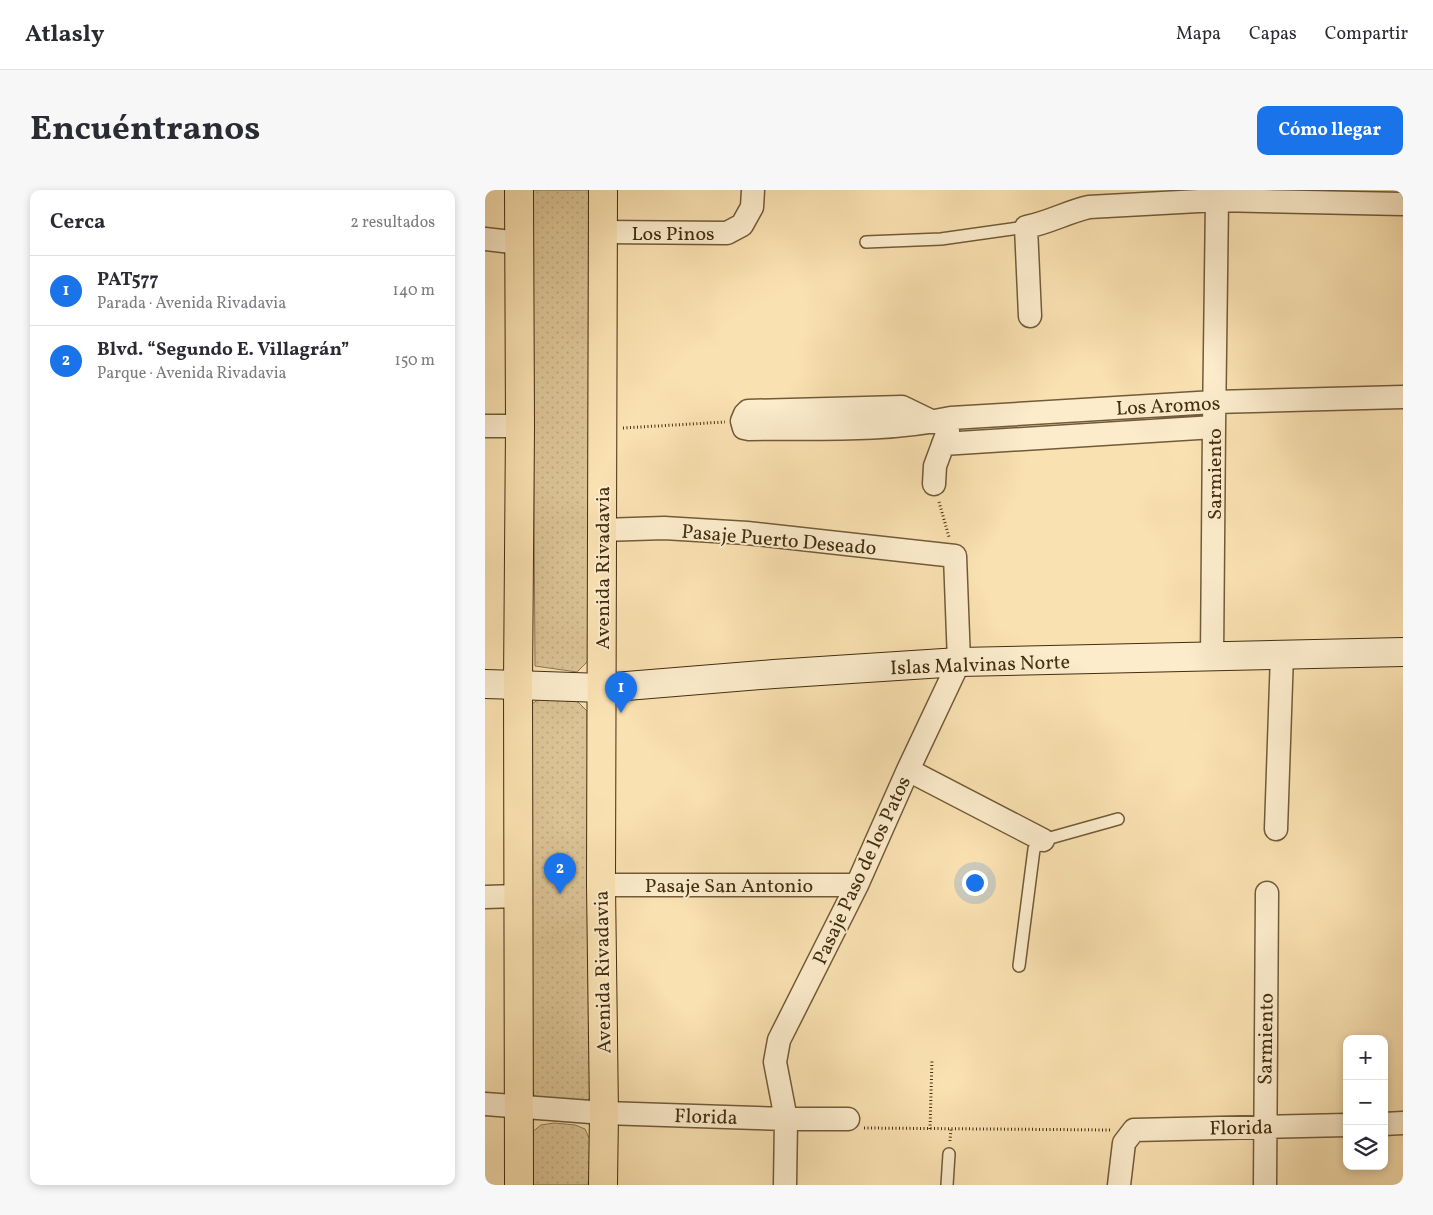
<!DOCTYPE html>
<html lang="es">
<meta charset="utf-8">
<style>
:root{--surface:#fff;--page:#f7f7f7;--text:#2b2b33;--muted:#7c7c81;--line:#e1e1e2;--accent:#1a73e8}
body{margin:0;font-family:Vollkorn,serif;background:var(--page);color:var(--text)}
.controls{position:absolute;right:15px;bottom:15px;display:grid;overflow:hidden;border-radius:10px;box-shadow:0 2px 8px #0003}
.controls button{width:45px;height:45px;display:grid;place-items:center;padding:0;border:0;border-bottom:1px solid var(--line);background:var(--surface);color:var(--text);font:25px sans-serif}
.you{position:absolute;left:489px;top:692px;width:18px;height:18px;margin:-12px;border:4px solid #fff;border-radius:50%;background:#1a73e8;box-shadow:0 0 0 8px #1a73e833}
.badge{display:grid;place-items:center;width:32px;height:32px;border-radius:50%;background:var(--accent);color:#fff;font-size:16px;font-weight:700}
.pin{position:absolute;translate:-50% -41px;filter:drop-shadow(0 1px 2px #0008)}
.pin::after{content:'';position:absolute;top:26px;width:18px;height:15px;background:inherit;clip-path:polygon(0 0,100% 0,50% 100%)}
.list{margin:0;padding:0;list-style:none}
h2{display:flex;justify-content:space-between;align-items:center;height:65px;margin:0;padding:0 20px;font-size:21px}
h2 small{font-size:16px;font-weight:400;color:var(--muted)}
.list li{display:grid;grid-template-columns:32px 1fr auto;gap:15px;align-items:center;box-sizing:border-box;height:70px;padding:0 20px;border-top:1px solid var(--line)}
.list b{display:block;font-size:19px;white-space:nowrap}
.list p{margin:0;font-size:16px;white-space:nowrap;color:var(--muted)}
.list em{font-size:16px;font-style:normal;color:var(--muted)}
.icon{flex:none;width:28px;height:28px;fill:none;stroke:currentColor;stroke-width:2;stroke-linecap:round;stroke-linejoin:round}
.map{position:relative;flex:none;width:918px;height:995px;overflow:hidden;border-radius:10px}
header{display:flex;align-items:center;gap:30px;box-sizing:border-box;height:70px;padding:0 25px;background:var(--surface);border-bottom:1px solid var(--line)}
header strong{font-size:24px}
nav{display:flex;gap:28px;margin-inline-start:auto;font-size:18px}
.intro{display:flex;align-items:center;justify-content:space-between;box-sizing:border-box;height:120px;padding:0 30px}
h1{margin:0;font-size:35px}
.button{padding:12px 22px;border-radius:10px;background:var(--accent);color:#fff;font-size:18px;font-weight:700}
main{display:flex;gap:30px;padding:0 30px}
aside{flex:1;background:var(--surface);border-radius:10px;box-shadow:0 2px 8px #0003}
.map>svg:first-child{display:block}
.park{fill:url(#park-dots);stroke:#8f7852}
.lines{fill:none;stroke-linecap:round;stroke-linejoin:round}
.lane-casing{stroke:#715b38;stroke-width:14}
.street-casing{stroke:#715b38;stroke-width:25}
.secondary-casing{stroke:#432e0f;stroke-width:30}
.primary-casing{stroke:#432e0f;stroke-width:30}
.path{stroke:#432e0f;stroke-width:3;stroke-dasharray:1 2.5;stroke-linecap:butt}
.lane{stroke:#fceccc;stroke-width:11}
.street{stroke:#fceccc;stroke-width:22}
.secondary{stroke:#fceccc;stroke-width:28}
.primary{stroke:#fae1b1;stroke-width:28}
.labels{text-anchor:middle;stroke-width:4;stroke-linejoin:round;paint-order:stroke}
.street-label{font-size:20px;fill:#432e0f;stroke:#fceccc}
</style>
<header>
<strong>Atlasly</strong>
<nav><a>Mapa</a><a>Capas</a><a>Compartir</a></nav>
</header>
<div class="intro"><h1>Encuéntranos</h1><a class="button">Cómo llegar</a></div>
<main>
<aside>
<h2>Cerca<small>2 resultados</small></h2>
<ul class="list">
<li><span class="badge">1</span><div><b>PAT577</b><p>Parada · Avenida Rivadavia</p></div><em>140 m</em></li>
<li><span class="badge">2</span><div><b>Blvd. “Segundo E. Villagrán”</b><p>Parque · Avenida Rivadavia</p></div><em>150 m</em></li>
</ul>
</aside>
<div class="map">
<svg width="918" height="995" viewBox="0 0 918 995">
<defs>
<pattern id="park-dots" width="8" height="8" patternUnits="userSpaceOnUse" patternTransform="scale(1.25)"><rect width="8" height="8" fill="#dbc395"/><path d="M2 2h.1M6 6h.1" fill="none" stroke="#bda87f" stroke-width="1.8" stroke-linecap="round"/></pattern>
</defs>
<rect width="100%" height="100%" fill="#fae1b1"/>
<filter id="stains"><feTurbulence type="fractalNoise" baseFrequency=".004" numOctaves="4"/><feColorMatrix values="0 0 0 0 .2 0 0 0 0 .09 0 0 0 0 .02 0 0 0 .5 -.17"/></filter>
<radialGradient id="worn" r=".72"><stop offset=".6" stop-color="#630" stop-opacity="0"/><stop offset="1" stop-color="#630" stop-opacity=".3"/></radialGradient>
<path class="park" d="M47 0H104V470L92 482 50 476Z
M81 507 93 512 102 521 106 905 101 914 57 913 49 906 46 891 47 514 54 509Z
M69 933 90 935 100 939 105 950V995H46V943L56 935Z"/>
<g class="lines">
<g class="lane-casing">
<path id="lane" d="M381 52 456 49 541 37
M534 776 549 659 558 650 633 629
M462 995 464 964"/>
</g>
<g class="street-casing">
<path id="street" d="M118 42 242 43 257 35 267 17 268 0
M0 49 34 53
M545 126 541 37C563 33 582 22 604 17L732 10 918 14
M448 232 417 217 263 221 260 224 257 231 259 238 264 239C331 238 400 242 466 228L729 212 918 207
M0 236H35
M458 254 729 237
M449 294 450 276 463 241
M117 340 179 338 262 343 470 366 474 472 423 580 372 695 294 850 290 872 301 929 300 995
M727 467 729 237 732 10
M423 580 558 650
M791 639 797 464
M116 695H372
M0 707 34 706
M0 914 119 923 301 929H363
M899 934 918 933
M634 995 639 953 649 940 862 935
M780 995 782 703"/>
</g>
<g class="secondary-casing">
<path id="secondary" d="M0 494 117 498 289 484 474 472 918 462"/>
</g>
<g class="primary-casing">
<path id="primary" d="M34 0 35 236 33 494 34 995
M118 0 116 695 119 923 118 995"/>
</g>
<path class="path" d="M138 238 240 232
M454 312 464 347
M379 938 626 940
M445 939 447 869
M465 951 466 939"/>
<use href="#lane" class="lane"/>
<use href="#street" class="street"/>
<use href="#secondary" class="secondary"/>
<use href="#primary" class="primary"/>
</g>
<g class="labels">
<g class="street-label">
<text x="188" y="50">Los Pinos</text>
<text transform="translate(683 215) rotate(-3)" y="7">Los Aromos</text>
<text transform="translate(729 284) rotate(-90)" y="7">Sarmiento</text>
<text transform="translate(294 349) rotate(5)" y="7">Pasaje Puerto Deseado</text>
<text transform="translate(117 378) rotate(-90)" y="7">Avenida Rivadavia</text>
<text transform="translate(495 474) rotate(-2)" y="7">Islas Malvinas Norte</text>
<text transform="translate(376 680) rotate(-65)" y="7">Pasaje Paso de los Patos</text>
<text x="244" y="702">Pasaje San Antonio</text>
<text transform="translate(117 782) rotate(-91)" y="7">Avenida Rivadavia</text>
<text transform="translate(780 849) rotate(-89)" y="7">Sarmiento</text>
<text transform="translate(221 926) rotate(2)" y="7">Florida</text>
<text transform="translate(756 937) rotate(-1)" y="7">Florida</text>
</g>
</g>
<rect width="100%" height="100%" filter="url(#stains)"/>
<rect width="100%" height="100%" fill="url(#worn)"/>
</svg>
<div class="controls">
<button>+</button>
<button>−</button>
<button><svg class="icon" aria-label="layers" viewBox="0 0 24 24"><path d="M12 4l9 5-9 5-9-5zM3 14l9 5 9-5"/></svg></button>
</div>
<div class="you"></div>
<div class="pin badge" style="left:136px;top:523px">1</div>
<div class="pin badge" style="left:75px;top:704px">2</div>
</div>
</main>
